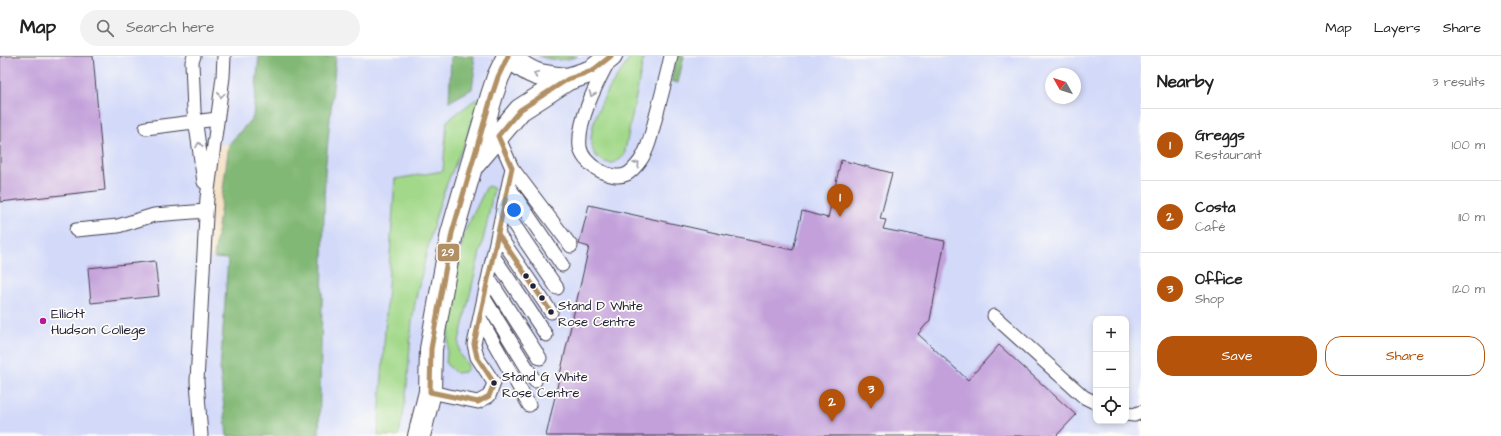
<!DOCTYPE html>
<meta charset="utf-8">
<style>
:root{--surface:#fff;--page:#f2f2f2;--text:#222;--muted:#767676;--line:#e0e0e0;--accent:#b45309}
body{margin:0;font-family:"Architects Daughter",sans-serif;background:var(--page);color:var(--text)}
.controls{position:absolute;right:12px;bottom:12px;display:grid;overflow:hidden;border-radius:8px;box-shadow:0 2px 6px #0003}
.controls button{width:36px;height:36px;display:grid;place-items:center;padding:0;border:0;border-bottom:1px solid var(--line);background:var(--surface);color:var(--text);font:20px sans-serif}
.compass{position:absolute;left:1045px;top:12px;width:36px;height:36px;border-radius:50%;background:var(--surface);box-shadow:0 2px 6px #0003;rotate:309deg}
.you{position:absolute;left:514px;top:154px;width:14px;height:14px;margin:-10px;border:3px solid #fff;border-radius:50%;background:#1a73e8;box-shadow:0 0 0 6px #1a73e833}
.badge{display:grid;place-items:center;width:26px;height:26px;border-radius:50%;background:var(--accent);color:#fff;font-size:13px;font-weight:700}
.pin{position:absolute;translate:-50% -33px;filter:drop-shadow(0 1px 2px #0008)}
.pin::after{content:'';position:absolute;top:21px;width:14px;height:12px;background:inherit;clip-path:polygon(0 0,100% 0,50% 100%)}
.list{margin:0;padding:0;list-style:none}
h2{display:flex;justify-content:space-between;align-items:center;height:52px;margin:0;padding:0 16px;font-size:17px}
h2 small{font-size:13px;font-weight:400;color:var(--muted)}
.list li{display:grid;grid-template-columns:26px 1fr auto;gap:12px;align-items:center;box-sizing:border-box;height:72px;padding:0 16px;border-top:1px solid var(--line)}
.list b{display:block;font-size:15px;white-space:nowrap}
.list p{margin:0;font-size:13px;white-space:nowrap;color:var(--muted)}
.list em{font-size:13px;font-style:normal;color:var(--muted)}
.actions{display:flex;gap:8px;padding:12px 16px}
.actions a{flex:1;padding:9px 0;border:1px solid var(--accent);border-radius:16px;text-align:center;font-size:14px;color:var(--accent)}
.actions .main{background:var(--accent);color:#fff}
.icon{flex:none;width:22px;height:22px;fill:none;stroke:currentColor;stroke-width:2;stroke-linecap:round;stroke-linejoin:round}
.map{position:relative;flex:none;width:1141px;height:380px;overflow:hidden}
header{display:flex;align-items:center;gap:24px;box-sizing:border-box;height:56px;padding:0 20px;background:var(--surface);border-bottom:1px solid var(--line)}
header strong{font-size:19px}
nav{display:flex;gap:22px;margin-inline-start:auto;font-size:14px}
.search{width:280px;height:36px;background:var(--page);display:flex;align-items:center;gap:10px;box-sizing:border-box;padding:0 14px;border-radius:22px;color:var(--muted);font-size:15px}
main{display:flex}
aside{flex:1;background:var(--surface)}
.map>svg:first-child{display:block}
.built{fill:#d2d9f9;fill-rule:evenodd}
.green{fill:#a2d889;stroke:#627d62}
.forest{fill:#81b875;stroke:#526d58}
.building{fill:#c3a0da}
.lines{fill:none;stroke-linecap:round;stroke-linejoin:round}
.lane-casing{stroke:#423e50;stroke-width:15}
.street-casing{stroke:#423e50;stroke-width:24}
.lane{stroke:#fff;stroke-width:13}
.street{stroke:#fff;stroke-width:22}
.bus-1-casing{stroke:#fdfcf7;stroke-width:8}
.bus-1{stroke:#b19066;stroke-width:5}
.oneway{stroke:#9c9ca7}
.bus-dot{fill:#22223b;stroke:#fdfcf7;stroke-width:1.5}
.poi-dot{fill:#b5179e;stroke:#fdfcf7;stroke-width:1.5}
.labels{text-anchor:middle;stroke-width:3.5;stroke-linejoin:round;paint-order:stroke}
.bus-label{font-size:13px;fill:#22223b;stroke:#fdfcf7;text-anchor:start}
.poi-label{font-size:14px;fill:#22223b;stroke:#fdfcf7;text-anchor:start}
.line-badge{stroke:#fdfcf7;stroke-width:1.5}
.badge-label{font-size:11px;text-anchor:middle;font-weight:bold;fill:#fff}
</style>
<header>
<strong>Map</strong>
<div class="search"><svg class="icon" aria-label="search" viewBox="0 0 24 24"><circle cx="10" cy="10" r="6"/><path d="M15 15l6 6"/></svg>Search here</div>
<nav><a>Map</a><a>Layers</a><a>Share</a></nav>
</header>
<main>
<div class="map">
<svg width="1141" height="380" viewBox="0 0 1141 380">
<rect width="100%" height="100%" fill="#fdfcf7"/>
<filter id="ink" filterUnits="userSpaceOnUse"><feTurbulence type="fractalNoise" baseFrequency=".025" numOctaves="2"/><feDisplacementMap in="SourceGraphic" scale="8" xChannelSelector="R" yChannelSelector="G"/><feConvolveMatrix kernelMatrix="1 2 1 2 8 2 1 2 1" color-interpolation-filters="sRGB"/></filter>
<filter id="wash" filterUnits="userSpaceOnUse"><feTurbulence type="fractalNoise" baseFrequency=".012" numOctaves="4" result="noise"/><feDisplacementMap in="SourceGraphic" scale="16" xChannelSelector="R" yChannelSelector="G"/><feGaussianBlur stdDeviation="0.9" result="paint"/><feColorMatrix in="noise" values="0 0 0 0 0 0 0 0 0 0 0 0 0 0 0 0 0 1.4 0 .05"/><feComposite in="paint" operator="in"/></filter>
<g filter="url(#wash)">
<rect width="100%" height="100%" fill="#f4e0c4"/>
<path class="built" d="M0 0H259L253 61 229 88 214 89 204 201 228 203 220 315 227 380H0Z
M336 0H1141V380H319L325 116ZM1051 18H1075V42H1051ZM1096 263H1126V365H1096Z"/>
<path class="green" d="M539 0H578C565 5 552 5 539 0Z
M631 0H644L624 100C618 105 613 109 605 106 578 96 597 55 606 38 613 25 624 13 631 0Z
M476 43 479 45C472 75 457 102 446 130 435 159 428 190 421 221 417 235 414 251 412 266 408 304 409 343 398 380H378L395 123 443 115 447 65Z
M487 130 494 132 487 167 459 285C459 290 458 295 460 299 463 304 469 306 468 313L465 316 456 317 446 308 451 249 458 208 465 175Z"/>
<path class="forest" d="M259 0H336L325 116 319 380H227L220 315 228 203 214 202 229 88 253 61Z
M451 0H473L475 11 472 33 449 46Z
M676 0H684L678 27 671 25Z"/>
<g id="blocks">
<path class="building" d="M0 0H93L105 134 0 146Z
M841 104 892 117 880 163 886 164 883 173 945 185 930 264 918 278 968 324 999 289 1076 359 1056 380H546L589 191 579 188 589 149 793 194 802 155 828 162Z
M155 205 159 240 91 247 88 212Z"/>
</g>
</g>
<g filter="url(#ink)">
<use href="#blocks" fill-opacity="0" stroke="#423e50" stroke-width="1"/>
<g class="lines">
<g class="lane-casing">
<path id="lane" d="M194 0 192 6 194 55 204 126
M607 8C596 29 577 66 580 91 582 108 611 126 627 118 631 116 638 108 640 105 648 94 651 80 654 68 660 45 666 23 671 0
M146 72 217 63
M512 112 571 190
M509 131 562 209
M504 154 557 232
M76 174 118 170 154 159 206 155
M498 178 551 256
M494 201 546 279
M489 223 540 302
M484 242 535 325
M994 260 1084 341 1096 347
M480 262 529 349
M430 336 478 346 489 340 494 327 477 301 474 288 512 112 498 80
M1126 358 1134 359 1141 356
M201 380 197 325 207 142 223 21 224 0"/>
</g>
<g class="street-casing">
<path id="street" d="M509 0C532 20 539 20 568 23
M475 107 520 54 568 23 592 15 611 0
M419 380 430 336 431 293 452 177 492 39 498 21 508 0"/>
</g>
<use href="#lane" class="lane"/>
<use href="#street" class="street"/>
<g class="bus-1-casing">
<path id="bus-1" d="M508 0 498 21 492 39 452 177 431 293 430 336 478 346 489 340 494 327 477 301 474 288 512 112 498 80 520 54 568 23 592 15 611 0
M498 178 551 256"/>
</g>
<use href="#bus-1" class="bus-1"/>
</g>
<defs><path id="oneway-chevron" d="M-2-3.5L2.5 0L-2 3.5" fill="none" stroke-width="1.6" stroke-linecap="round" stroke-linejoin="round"/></defs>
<g class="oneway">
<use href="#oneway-chevron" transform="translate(536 18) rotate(-157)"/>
<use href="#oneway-chevron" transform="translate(592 38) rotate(110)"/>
<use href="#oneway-chevron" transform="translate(221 39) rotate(98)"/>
<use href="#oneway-chevron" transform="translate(199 89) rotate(-99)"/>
<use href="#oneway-chevron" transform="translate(637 108) rotate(-48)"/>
</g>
</g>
<g class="bus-dot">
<circle cx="526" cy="220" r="3.5"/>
<circle cx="533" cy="230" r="3.5"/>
<circle cx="542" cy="242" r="3.5"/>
<circle cx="551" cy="256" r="3.5"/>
<circle cx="494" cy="327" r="3.5"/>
</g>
<circle class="poi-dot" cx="43" cy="265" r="4"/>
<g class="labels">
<g class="bus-label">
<text x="558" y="254">Stand D White<tspan x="558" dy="16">Rose Centre</tspan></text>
<text x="502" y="325">Stand G White<tspan x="502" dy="16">Rose Centre</tspan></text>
</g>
<g class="poi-label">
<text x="51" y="262">Elliott<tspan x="51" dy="16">Hudson College</tspan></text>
</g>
</g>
<rect class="line-badge" x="437" y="187" width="23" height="19" rx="4" fill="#b19066"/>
<g class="badge-label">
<text x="448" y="200">29</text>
</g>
</svg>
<div class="controls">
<button>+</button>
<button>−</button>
<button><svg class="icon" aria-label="locate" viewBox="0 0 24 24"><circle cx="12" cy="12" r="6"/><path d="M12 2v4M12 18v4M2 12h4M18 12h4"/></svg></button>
</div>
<svg class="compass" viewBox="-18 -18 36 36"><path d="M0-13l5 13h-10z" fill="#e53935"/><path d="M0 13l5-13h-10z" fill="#767676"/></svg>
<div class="you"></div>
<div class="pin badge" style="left:840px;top:161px">1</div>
<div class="pin badge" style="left:832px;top:366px">2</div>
<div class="pin badge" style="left:871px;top:353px">3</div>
</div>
<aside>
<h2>Nearby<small>3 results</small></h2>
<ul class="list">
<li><span class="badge">1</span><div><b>Greggs</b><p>Restaurant</p></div><em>100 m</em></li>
<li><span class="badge">2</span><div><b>Costa</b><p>Café</p></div><em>110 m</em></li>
<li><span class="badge">3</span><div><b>Office</b><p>Shop</p></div><em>120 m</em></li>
</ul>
<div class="actions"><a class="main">Save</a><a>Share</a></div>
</aside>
</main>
